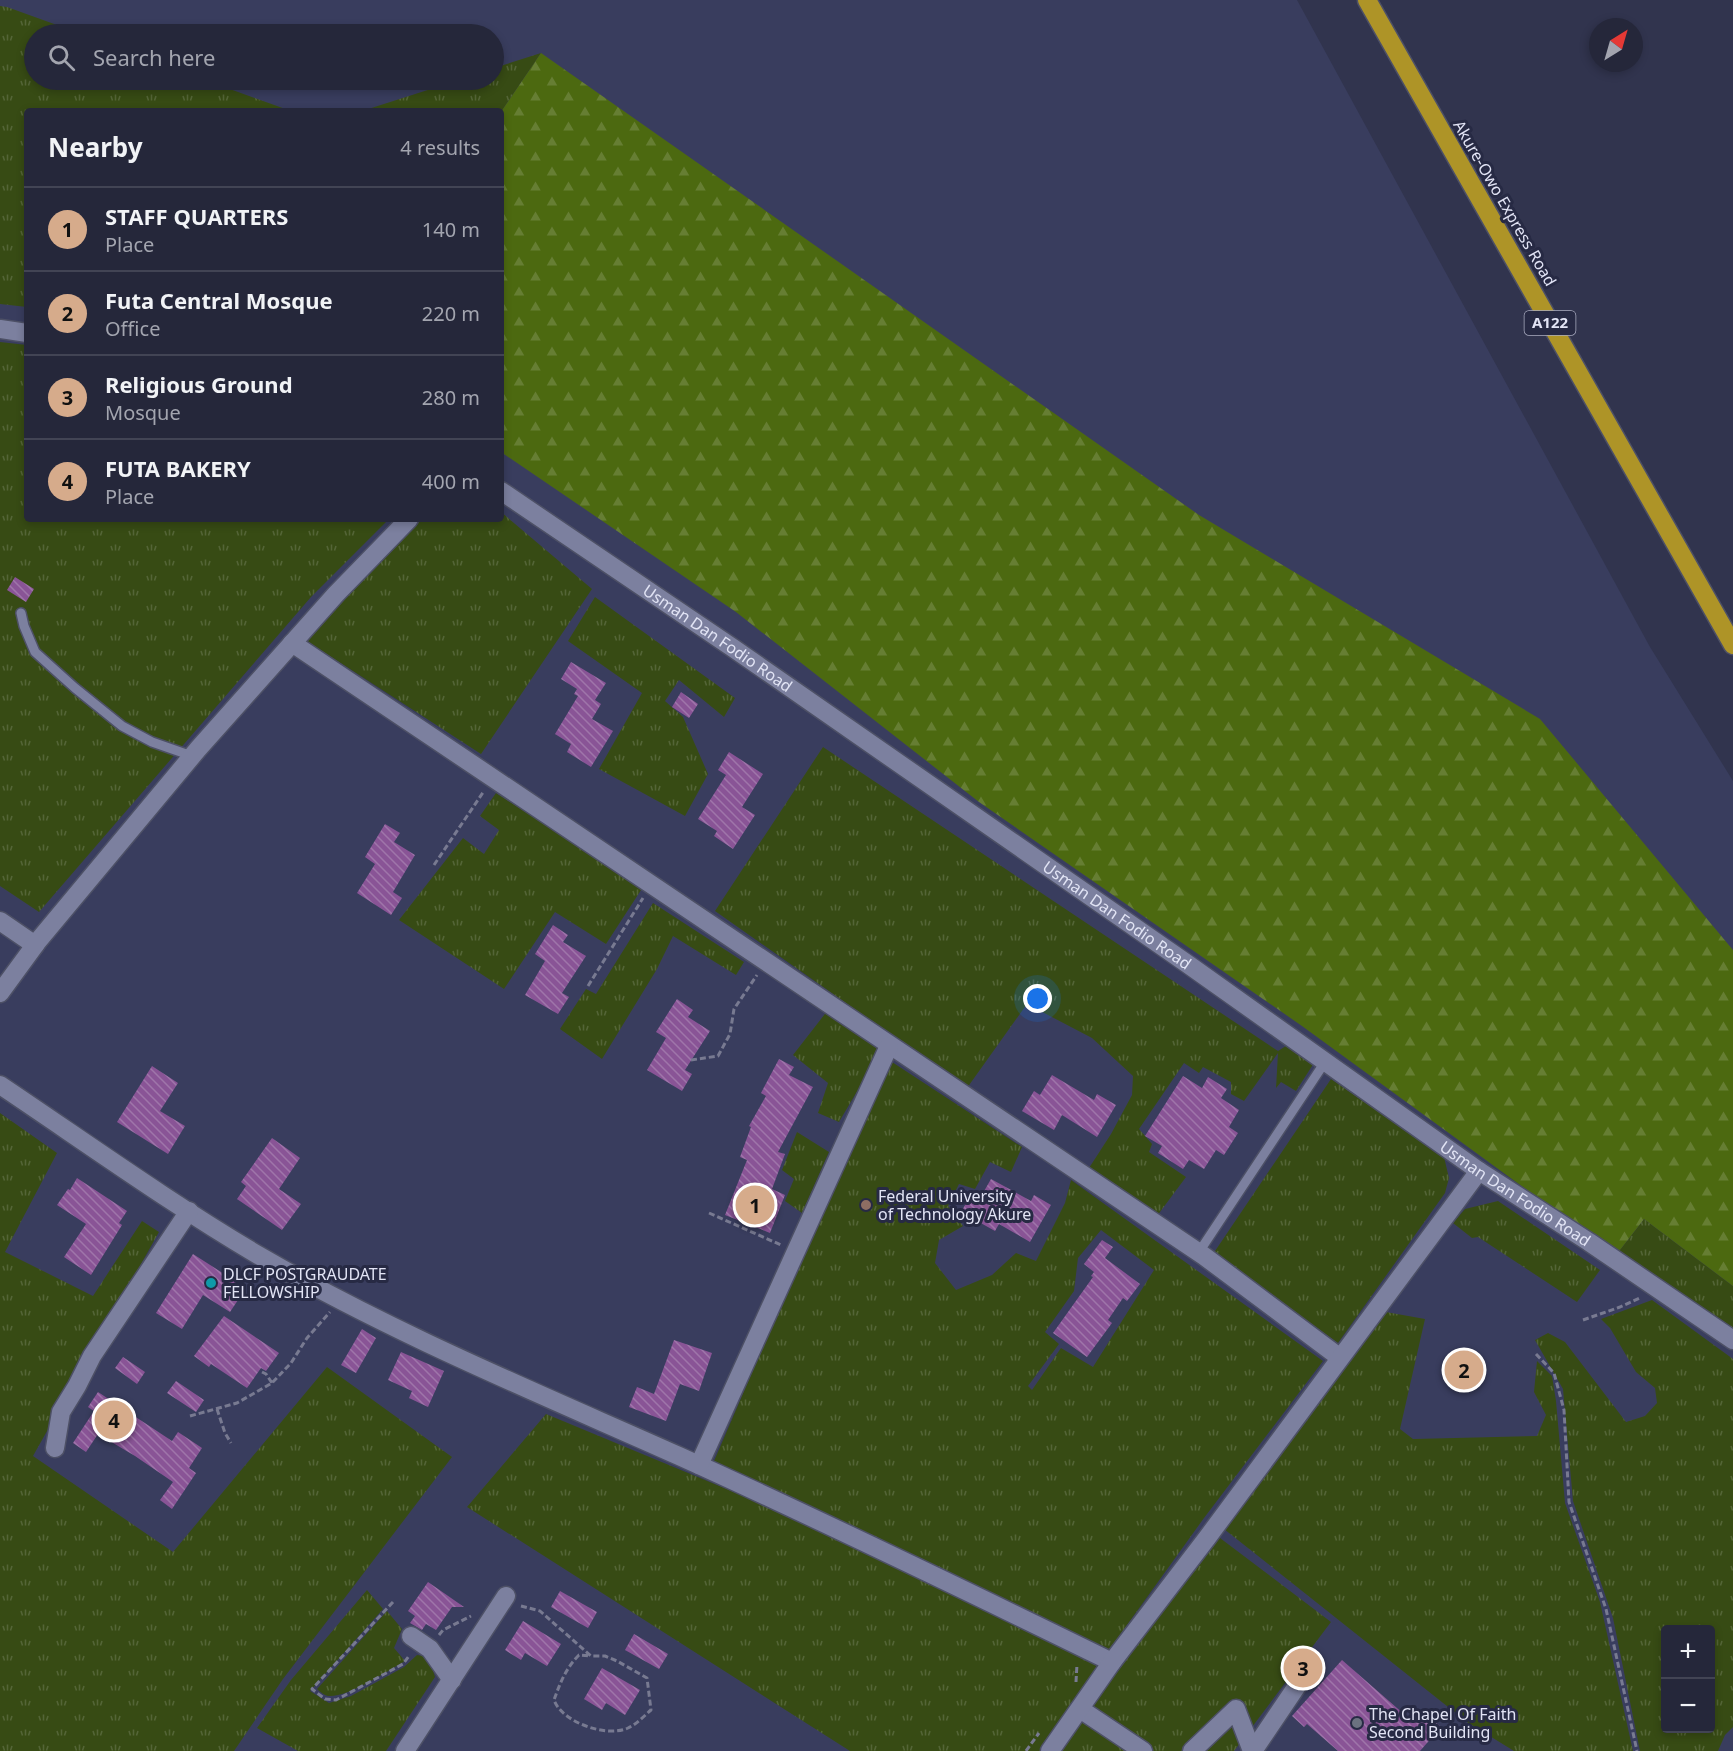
<!DOCTYPE html>
<meta charset="utf-8">
<style>
:root{--surface:#25273a;--page:#2d2f42;--text:#f1f3f6;--muted:#a3a5af;--line:#424454;--accent:#d6ab8b}
body{margin:0;font-family:"Noto Sans",sans-serif;background:var(--page);color:var(--text)}
.controls{position:absolute;right:18px;bottom:18px;display:grid;overflow:hidden;border-radius:6px;box-shadow:0 3px 9px #0003}
.controls button{width:54px;height:54px;display:grid;place-items:center;padding:0;border:0;border-bottom:2px solid var(--line);background:var(--surface);color:var(--text);font:30px sans-serif}
.compass{position:absolute;left:1589px;top:18px;width:54px;height:54px;border-radius:50%;background:var(--surface);box-shadow:0 3px 9px #0003;rotate:37deg}
.you{position:absolute;left:1038px;top:999px;width:21px;height:21px;margin:-15px;border:4px solid #fff;border-radius:50%;background:#1a73e8;box-shadow:0 0 0 9px #1a73e833}
.badge{display:grid;place-items:center;width:39px;height:39px;border-radius:50%;background:var(--accent);color:#111;font-size:20px;font-weight:700}
.pin{position:absolute;translate:-50% -50%;border:3px solid #fff;box-shadow:0 2px 6px #0006}
.list{margin:0;padding:0;list-style:none}
h2{display:flex;justify-content:space-between;align-items:center;height:78px;margin:0;padding:0 24px;font-size:26px}
h2 small{font-size:20px;font-weight:400;color:var(--muted)}
.list li{display:grid;grid-template-columns:39px 1fr auto;gap:18px;align-items:center;box-sizing:border-box;height:84px;padding:0 24px;border-top:2px solid var(--line)}
.list b{display:block;font-size:22px;white-space:nowrap}
.list p{margin:0;font-size:20px;white-space:nowrap;color:var(--muted)}
.list em{font-size:20px;font-style:normal;color:var(--muted)}
.icon{flex:none;width:33px;height:33px;fill:none;stroke:currentColor;stroke-width:2;stroke-linecap:round;stroke-linejoin:round}
.map{position:relative;flex:none;width:1733px;height:1751px;overflow:hidden}
.search{position:absolute;background:var(--surface);box-shadow:0 3px 9px #0003;left:24px;top:24px;width:480px;height:66px;display:flex;align-items:center;gap:15px;box-sizing:border-box;padding:0 21px;border-radius:33px;color:var(--muted);font-size:22px}
.panel{position:absolute;background:var(--surface);box-shadow:0 3px 9px #0003;left:24px;top:108px;width:480px;height:414px;border-radius:6px}
.map>svg:first-child{display:block}
.built{fill:#393d5e;fill-rule:evenodd}
.grass{fill:url(#grass-tufts);fill-rule:evenodd}
.forest{fill:url(#forest-firs)}
.building{fill:url(#building-back-hatch)}
.lines{fill:none;stroke-linecap:round;stroke-linejoin:round}
.lane-casing{stroke:#4d5066;stroke-width:12}
.street-casing{stroke:#4d5066;stroke-width:21}
.highway-casing{stroke:#4d5066;stroke-width:21}
.path{stroke:#787a91;stroke-width:3;stroke-dasharray:6 3;stroke-linecap:butt}
.lane{stroke:#7c809f;stroke-width:9}
.street{stroke:#7c809f;stroke-width:18}
.highway{stroke:#ae9427;stroke-width:18}
.education-dot{fill:#8d6e63;stroke:#272a44;stroke-width:2}
.culture-dot{fill:#0f9aa8;stroke:#272a44;stroke-width:2}
.worship-dot{fill:#6b7280;stroke:#272a44;stroke-width:2}
.labels{text-anchor:middle;stroke-width:6;stroke-linejoin:round;paint-order:stroke}
.shield{fill:#272a44;stroke:#aaacc0;stroke-width:1.5}
.shield-label{font-size:15px;font-weight:bold;fill:#e2e4f5}
.street-label{font-size:16px;fill:#e2e4f5;stroke:#272a44}
.poi-label{font-size:16px;fill:#e2e4f5;stroke:#272a44;text-anchor:start}
</style>
<div class="map">
<svg width="1733" height="1751" viewBox="0 0 1733 1751">
<defs>
<pattern id="grass-tufts" width="24" height="20" patternUnits="userSpaceOnUse" patternTransform="scale(1.5)"><rect width="24" height="20" fill="#374b14"/><path d="M3 7l-1-3M5 7V3M7 7l1-3M15 17l-1-3M17 17v-4M19 17l1-3" fill="none" stroke="#546537"/></pattern>
<pattern id="forest-firs" width="22" height="20" patternUnits="userSpaceOnUse" patternTransform="scale(1.5)"><rect width="22" height="20" fill="#4c6910"/><path d="M5 1l3.5 6h-7zM16 11l3.5 6h-7z" fill="#667e33"/></pattern>
<pattern id="building-back-hatch" width="6" height="6" patternUnits="userSpaceOnUse" patternTransform="scale(1.5)"><rect width="6" height="6" fill="#895496"/><path d="M-1 5l2 2M0 0l6 6M5-1l2 2" fill="none" stroke="#9f75aa"/></pattern>
</defs>
<rect width="100%" height="100%" fill="#31344e"/>
<path class="built" d="M0 0H1297L1650 647 1733 781V1751H0ZM34 34H494V80H34ZM27 111H501V519H27ZM1666 1630H1710V1728H1666Z"/>
<path class="grass" d="M0 6 7 7 82 34H34V80H205L291 111H27V307L0 304Z
M541 53 501 112 362 111 459 80H494V68Z
M0 342 27 345V519H389L311 597 39 912 0 886Z
M501 512 592 589 481 754 299 636 407 519H501Z
M595 597 735 698 724 717 679 680 665 701 683 717 708 774 685 816 599 769 642 693 568 641Z
M823 747 1278 1051 1289 1044 1314 1063 1296 1091 1281 1082 1276 1088 1278 1053 1244 1101 1231 1094V1082L1203 1067 1199 1073 1184 1063 1139 1129 1152 1144 1149 1152 1186 1177 1157 1216 1089 1168 1111 1134 1132 1095 1133 1076 1092 1038 1027 1004 967 1088 715 911Z
M496 793 643 887 606 944 555 912 504 989 399 920 463 838 484 854 499 830 480 816Z
M653 903 744 962 736 975 673 936 657 969 602 1059 560 1029 586 989 596 994Z
M828 1010 882 1049 839 1122 818 1113 828 1083 793 1055Z
M892 1062 1022 1147 1011 1172 990 1162 975 1189 959 1184 948 1206 963 1226 939 1240 935 1263 956 1290 992 1275 1016 1253 1036 1261 1065 1203 1071 1180 1323 1361 1204 1518 1109 1650 714 1461 815 1226ZM1101 1230 1154 1270 1093 1367 1061 1348 1032 1390 1028 1386 1059 1344 1045 1332 1074 1291 1078 1258Z
M1331 1079 1444 1157 1449 1178 1445 1193 1338 1343 1213 1254Z
M0 1113 57 1153 5 1252 93 1296 142 1221 159 1232 33 1456 173 1552 327 1367 452 1457 283 1679 234 1751H0Z
M797 1132 829 1152 802 1213 785 1201 794 1179 782 1170Z
M1498 1201 1600 1270 1577 1302 1478 1237 1472 1238 1453 1223 1465 1209Z
M1644 1219 1733 1286V1337L1616 1255Z
M1652 1300 1733 1359V1727L1725 1735 1718 1751H1640L1613 1618 1573 1501 1563 1389 1535 1340 1548 1333 1565 1342 1626 1422 1645 1416 1657 1403 1655 1388 1636 1372 1610 1328 1601 1319ZM1666 1630H1710V1728H1666Z
M1386 1312 1425 1319 1400 1429 1413 1439 1537 1436 1546 1415 1534 1392 1537 1361 1552 1376 1556 1401 1565 1503 1600 1602 1633 1751H1514L1467 1722 1224 1529Z
M546 1414 898 1560 1109 1661 1047 1751H850L467 1507Z
M1216 1535 1331 1622 1234 1751H1057Z
M367 1590 383 1609 310 1691 329 1703 351 1696 404 1667 417 1655 429 1657 435 1677 386 1751H298L257 1728 291 1680Z
M387 1611 402 1629 394 1648 405 1661C388 1671 347 1698 328 1696 324 1695 320 1692 317 1689Z"/>
<path class="forest" d="M541 53 1199 515 1540 719 1733 950V1286L1644 1219 1616 1255 1302 1026 979 802 736 612 501 452V112Z"/>
<path class="building" d="M15 577 34 589 26 602 7 590Z
M571 662 606 683 595 700 601 704 592 719 613 731 591 767 567 752 571 744 555 734 578 696 574 694 577 689 561 679Z
M681 692 698 704 689 718 672 707Z
M729 752 763 774 742 807 755 815 733 849 714 836 717 831 698 819 726 775 718 770Z
M385 824 400 833 394 842 415 855 393 892 402 898 391 915 357 893 375 864 365 857Z
M553 925 568 935 563 942 586 956 562 993 569 997 558 1014 525 995 545 961 535 954Z
M677 999 693 1010 688 1017 710 1031 685 1070 692 1074 682 1091 647 1070 666 1038 656 1032Z
M779 1059 794 1067 789 1075 813 1087 778 1152 785 1154 772 1189 785 1195 770 1233 725 1215 747 1160 740 1157 751 1127 749 1126 766 1096 761 1093Z
M152 1066 178 1083 160 1111 185 1126 168 1154 117 1122Z
M1052 1075 1094 1100 1097 1094 1116 1105 1097 1137 1062 1115 1054 1130 1022 1111 1034 1091 1040 1095Z
M1183 1076 1202 1088 1208 1077 1227 1089 1221 1098 1239 1110 1229 1127 1238 1133 1224 1155 1216 1150 1204 1169 1189 1160 1183 1169 1158 1153 1162 1146 1145 1136Z
M272 1138 300 1158 279 1189 301 1204 282 1230 237 1199 246 1186 241 1182Z
M77 1178 127 1211 119 1223 122 1225 91 1275 64 1257 86 1224 57 1205 68 1189 70 1190Z
M991 1179 1031 1201 1034 1195 1051 1205 1030 1242 999 1224 995 1231 961 1212 971 1195 979 1200Z
M1102 1240 1113 1247 1105 1258 1140 1284 1127 1301 1123 1298 1108 1320 1112 1323 1087 1357 1053 1333 1093 1277 1091 1276 1094 1272 1084 1264Z
M193 1254 246 1288 230 1312 203 1295 182 1329 156 1313Z
M224 1316 279 1353 266 1371 261 1368 247 1388 211 1364 209 1367 194 1356Z
M362 1329 376 1338 356 1373 341 1365Z
M674 1340 712 1353 699 1391 680 1384 666 1421 629 1407 637 1387 654 1394Z
M401 1352 444 1371 428 1407 409 1398 412 1391 388 1380Z
M123 1357 145 1372 137 1384 115 1368Z
M176 1381 204 1400 196 1412 167 1393Z
M98 1392 172 1441 178 1432 202 1448 189 1468 196 1473 172 1509 160 1500 173 1482 135 1456 98 1434 86 1452 73 1443 94 1411 88 1407Z
M428 1582 464 1607H452L436 1630 426 1624 422 1630 410 1623 415 1616 408 1611Z
M560 1591 597 1612 588 1628 551 1607Z
M523 1621 561 1644 547 1666 525 1653 521 1660 505 1650Z
M634 1634 668 1654 659 1669 625 1650Z
M1342 1660 1413 1722 1422 1711 1441 1727 1420 1751H1338L1307 1724 1304 1727 1292 1716Z
M602 1668 640 1690 625 1715 606 1703 602 1710 584 1699Z"/>
<g class="lines">
<g class="lane-casing">
<path id="lane" d="M21 613 24 626 35 652 75 688 122 726 152 742 192 756
M1199 1252 1325 1062"/>
</g>
<g class="street-casing">
<g id="street">
<path d="M0 329 27 333"/>
<path id="s1" d="M501 491 733 648 1189 965 1479 1171 1589 1242 1733 1340"/>
<path d="M292 643 1204 1256 1339 1357"/>
<path d="M0 921 35 945"/>
<path d="M0 993 38 941 198 749 336 594 409 519"/>
<path d="M0 1085C85 1142 170 1203 258 1255 392 1333 538 1393 679 1456 825 1522 969 1592 1112 1662"/>
<path d="M55 1448 61 1412 77 1386 92 1356 189 1211"/>
<path d="M699 1465 889 1046"/>
<path d="M411 1636 430 1649 452 1680"/>
<path d="M1080 1709 1143 1751"/>
<path d="M405 1751 506 1596"/>
<path d="M1050 1751 1112 1662 1207 1538 1479 1171"/>
<path d="M1192 1751 1236 1709 1252 1751"/>
<path d="M1253 1751 1305 1674"/>
</g>
</g>
<g class="highway-casing">
<path id="highway" d="M1367 0 1733 645"/>
</g>
<path class="path" d="M434 865 484 791
M588 986 643 898
M691 1060 718 1056 730 1034 734 1009 757 975
M709 1213 781 1245
M1583 1320 1620 1307 1640 1298
M1536 1354 1554 1373 1564 1410 1569 1502 1606 1609 1637 1751
M262 1372 266 1374 272 1383
M217 1409 225 1433 231 1443
M190 1416 237 1403 272 1383 291 1363 307 1338 330 1312
M393 1602 312 1689 325 1699 336 1700 403 1664 409 1656
M521 1606 540 1611 591 1656H605L617 1661 647 1678 651 1710C644 1716 637 1724 628 1728 606 1738 562 1722 554 1700 560 1683 566 1668 579 1655L591 1656
M439 1635 443 1630 471 1616
M1076 1682 1077 1664
M1026 1751 1039 1733"/>
<use href="#lane" class="lane"/>
<use href="#street" class="street"/>
<use href="#highway" class="highway"/>
</g>
<circle class="education-dot" cx="866" cy="1205" r="6"/>
<circle class="culture-dot" cx="211" cy="1283" r="6"/>
<circle class="worship-dot" cx="1357" cy="1723" r="6"/>
<g class="labels">
<rect class="shield" x="1524.5" y="311" width="51" height="24" rx="4.5"/>
<g class="shield-label">
<text x="1550" y="328">A122</text>
</g>
<g class="street-label">
<text transform="translate(1505 203) rotate(60)" y="6">Akure-Owo Express Road</text>
<text dy="6" stroke="none"><textPath href="#s1" startOffset="262">Usman Dan Fodio Road</textPath></text>
<text dy="6" stroke="none"><textPath href="#s1" startOffset="748">Usman Dan Fodio Road</textPath></text>
<text dy="6" stroke="none"><textPath href="#s1" startOffset="1234">Usman Dan Fodio Road</textPath></text>
</g>
<g class="poi-label">
<text x="878" y="1202">Federal University<tspan x="878" dy="18">of Technology Akure</tspan></text>
<text x="223" y="1280">DLCF POSTGRAUDATE<tspan x="223" dy="18">FELLOWSHIP</tspan></text>
<text x="1369" y="1720">The Chapel Of Faith<tspan x="1369" dy="18">Second Building</tspan></text>
</g>
</g>
</svg>
<div class="controls">
<button>+</button>
<button>−</button>
</div>
<svg class="compass" viewBox="-18 -18 36 36"><path d="M0-13l5 13h-10z" fill="#e53935"/><path d="M0 13l5-13h-10z" fill="#a3a5af"/></svg>
<div class="you"></div>
<div class="pin badge" style="left:755px;top:1205px">1</div>
<div class="pin badge" style="left:1464px;top:1370px">2</div>
<div class="pin badge" style="left:1303px;top:1668px">3</div>
<div class="pin badge" style="left:114px;top:1420px">4</div>
<div class="search"><svg class="icon" aria-label="search" viewBox="0 0 24 24"><circle cx="10" cy="10" r="6"/><path d="M15 15l6 6"/></svg>Search here</div>
<section class="panel">
<h2>Nearby<small>4 results</small></h2>
<ul class="list">
<li><span class="badge">1</span><div><b>STAFF QUARTERS</b><p>Place</p></div><em>140 m</em></li>
<li><span class="badge">2</span><div><b>Futa Central Mosque</b><p>Office</p></div><em>220 m</em></li>
<li><span class="badge">3</span><div><b>Religious Ground</b><p>Mosque</p></div><em>280 m</em></li>
<li><span class="badge">4</span><div><b>FUTA BAKERY</b><p>Place</p></div><em>400 m</em></li>
</ul>
</section>
</div>
